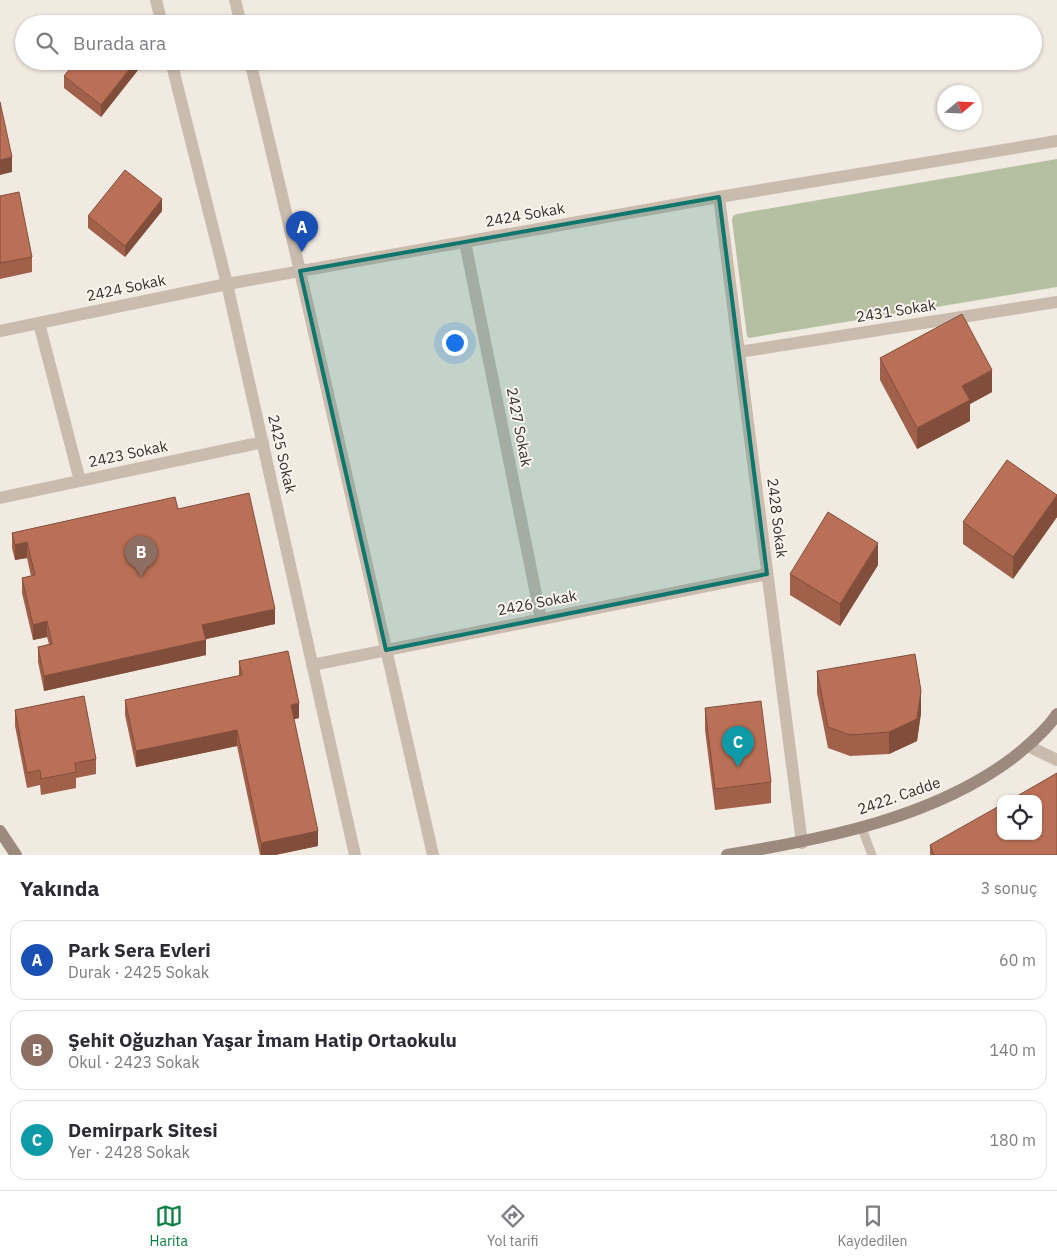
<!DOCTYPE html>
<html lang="tr">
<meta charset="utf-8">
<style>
:root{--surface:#fff;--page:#f2f2f3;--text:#2b2b33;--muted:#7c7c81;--line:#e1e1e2;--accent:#0b8043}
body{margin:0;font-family:"IBM Plex Sans",sans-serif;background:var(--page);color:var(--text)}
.controls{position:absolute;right:15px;bottom:15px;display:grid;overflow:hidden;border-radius:10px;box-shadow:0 1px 4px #0004}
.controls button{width:45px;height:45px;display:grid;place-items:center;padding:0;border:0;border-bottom:1px solid var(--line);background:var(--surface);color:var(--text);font:25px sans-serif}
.compass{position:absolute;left:937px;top:85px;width:45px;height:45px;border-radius:50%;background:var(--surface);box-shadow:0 1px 4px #0004;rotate:71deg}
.you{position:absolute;left:454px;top:342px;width:18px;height:18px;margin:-12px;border:4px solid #fff;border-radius:50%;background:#1a73e8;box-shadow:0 0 0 8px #1a73e833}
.badge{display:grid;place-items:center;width:32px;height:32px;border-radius:50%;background:var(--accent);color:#fff;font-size:16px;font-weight:700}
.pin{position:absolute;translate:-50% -41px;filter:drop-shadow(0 1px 2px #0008)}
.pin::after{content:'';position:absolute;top:26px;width:18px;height:15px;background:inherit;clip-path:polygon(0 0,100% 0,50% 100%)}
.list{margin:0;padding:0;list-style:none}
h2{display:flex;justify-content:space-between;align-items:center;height:65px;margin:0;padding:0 20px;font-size:21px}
h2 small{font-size:16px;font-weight:400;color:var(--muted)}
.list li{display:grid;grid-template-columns:32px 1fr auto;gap:15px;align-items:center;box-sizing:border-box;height:80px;margin:0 10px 10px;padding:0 10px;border:1px solid var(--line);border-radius:15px}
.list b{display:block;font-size:19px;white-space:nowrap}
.list p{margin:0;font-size:16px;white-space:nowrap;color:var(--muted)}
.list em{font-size:16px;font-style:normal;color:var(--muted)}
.icon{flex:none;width:28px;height:28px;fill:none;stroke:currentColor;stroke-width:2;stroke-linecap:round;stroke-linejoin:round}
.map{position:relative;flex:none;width:1057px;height:855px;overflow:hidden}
.search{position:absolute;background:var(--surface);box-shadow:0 1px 4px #0004;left:15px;right:15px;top:15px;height:55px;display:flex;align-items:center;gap:12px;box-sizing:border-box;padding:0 18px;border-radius:28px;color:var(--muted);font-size:19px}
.sheet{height:335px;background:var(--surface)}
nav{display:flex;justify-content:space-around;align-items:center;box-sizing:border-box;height:70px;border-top:1px solid var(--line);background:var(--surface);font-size:14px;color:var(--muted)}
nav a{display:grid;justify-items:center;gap:2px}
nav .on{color:var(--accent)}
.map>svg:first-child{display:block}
.green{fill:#b5bfa2}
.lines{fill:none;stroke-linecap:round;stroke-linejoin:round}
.lane{stroke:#c9bbae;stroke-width:9}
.street{stroke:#c9bbae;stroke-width:12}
.secondary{stroke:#9c8a7f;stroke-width:12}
.wall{fill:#a0604a}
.shaded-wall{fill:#824e3c}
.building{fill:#ba7056;stroke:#824e3c}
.marked{fill:#0f766e;fill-opacity:0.2;stroke:#0f766e;stroke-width:4;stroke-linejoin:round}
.labels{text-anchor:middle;stroke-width:4;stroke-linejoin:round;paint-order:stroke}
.street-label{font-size:15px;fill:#38302c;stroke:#f9f4ee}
</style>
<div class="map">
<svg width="1057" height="855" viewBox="0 0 1057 855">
<rect width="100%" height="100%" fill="#f1eae1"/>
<path class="green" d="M1057 159V287L749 338 747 336 732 220 733 216 737 214Z"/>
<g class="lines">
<path class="lane" d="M861 826 872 855"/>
<path class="street" d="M156 0 162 24
M235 0 241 24
M171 61 227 284 355 855
M250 61 300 271 433 855
M719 197 802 843
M465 242 541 619
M39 323 80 481
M0 331 227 284 719 197 1057 141
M739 352 1057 302
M0 498 263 442
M312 665 767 574
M1028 746 1057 760"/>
<path class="secondary" d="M0 831 16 855
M727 855C824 839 934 818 1014 757 1029 745 1047 730 1057 714"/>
</g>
<path class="wall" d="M138 61V70L101 117 64 88V76Z
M0 196 32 257V272L0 279Z
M162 211 125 257 88 228V216Z
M880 358 992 392 970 404V421L917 449 880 380Z
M178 509 275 624 206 639V655L44 691 38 662V647L49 644 47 637 33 640 22 593V578L31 576 27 558 15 560 12 548V533Z
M1057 517 1013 579 963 544V522Z
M878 565 840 626 790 595V574Z
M239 661 299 718 294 719 318 846 275 855H260L237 746 136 767 125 715V700L239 676Z
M817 671 921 713 917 741 889 754 850 756 828 748 817 693Z
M705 708 771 782V803L715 810 705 730Z
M15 710 96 759V774L76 778V788L41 795 40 785 27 788 15 726Z
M930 845 1057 855H930Z"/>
<path class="shaded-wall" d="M136 61H138V70L101 117V105Z
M12 157V172L0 175V160Z
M162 199V211L125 257V246Z
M992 370V392L970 404V421L917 449V428L962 386Z
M1057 495V517L1013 579V557Z
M27 542V558L15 560V545Z
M878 543V565L840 626V604Z
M275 609V624L202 640V625Z
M47 621V637L33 640V625Z
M206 640V655L44 691V676Z
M921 691V713L917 741 889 754V732Z
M299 703V718L291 720V705Z
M237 730V746L136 767V751Z
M318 831V846L275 855H261V843Z"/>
<path class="building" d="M76 61H136L101 105 64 76Z
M0 102 12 157 0 160Z
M125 170 162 199 125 246 88 216Z
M19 192 32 257 0 263V196Z
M962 314 992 370 962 386 970 400 917 428 880 358Z
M1007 460 1057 495 1013 557 963 522Z
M249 493 275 609 202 625 206 640 44 676 38 647 52 644 47 621 33 625 22 578 35 575 27 542 15 545 12 533 175 497 178 509Z
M828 512 878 543 840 604 790 574Z
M288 651 299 703 291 705 318 831 261 843 237 730 136 751 125 700 242 675 239 661Z
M915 654 921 691 917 719 889 732 850 735 828 727 817 671Z
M84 696 96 759 75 763 76 772 41 779 40 770 27 773 15 710Z
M761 701 771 782 715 789 705 708Z
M1057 773V855H934L930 845 1001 805V836H1038V799H1012Z"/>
<path class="marked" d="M719 197 767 574 386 650 300 271Z"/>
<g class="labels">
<g class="street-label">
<text transform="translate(525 215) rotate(-10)" y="5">2424 Sokak</text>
<text transform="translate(126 288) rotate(-12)" y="5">2424 Sokak</text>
<text transform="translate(896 311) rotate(-9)" y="5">2431 Sokak</text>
<text transform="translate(519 427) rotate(79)" y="5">2427 Sokak</text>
<text transform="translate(128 454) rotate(-12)" y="5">2423 Sokak</text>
<text transform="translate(282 454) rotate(77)" y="5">2425 Sokak</text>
<text transform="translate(777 518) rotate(83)" y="5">2428 Sokak</text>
<text transform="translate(537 603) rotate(-11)" y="5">2426 Sokak</text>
<text transform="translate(899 796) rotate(-19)" y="5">2422. Cadde</text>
</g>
</g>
</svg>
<div class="controls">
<button><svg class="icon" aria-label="locate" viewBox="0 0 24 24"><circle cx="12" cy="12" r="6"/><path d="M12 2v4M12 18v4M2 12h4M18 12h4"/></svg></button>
</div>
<svg class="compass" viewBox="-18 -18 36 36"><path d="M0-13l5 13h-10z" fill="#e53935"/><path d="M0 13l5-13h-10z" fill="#7c7c81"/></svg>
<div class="you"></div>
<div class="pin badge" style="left:302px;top:252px;background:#1a4fb4">A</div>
<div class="pin badge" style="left:141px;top:577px;background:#8d6e63">B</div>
<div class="pin badge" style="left:738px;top:767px;background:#0f9aa8">C</div>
<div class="search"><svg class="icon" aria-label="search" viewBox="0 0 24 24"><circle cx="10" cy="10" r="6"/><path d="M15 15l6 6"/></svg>Burada ara</div>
</div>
<section class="sheet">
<h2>Yakında<small>3 sonuç</small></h2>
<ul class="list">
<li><span class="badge" style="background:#1a4fb4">A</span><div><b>Park Sera Evleri</b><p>Durak · 2425 Sokak</p></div><em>60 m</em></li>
<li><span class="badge" style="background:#8d6e63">B</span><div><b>Şehit Oğuzhan Yaşar İmam Hatip Ortaokulu</b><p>Okul · 2423 Sokak</p></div><em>140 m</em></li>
<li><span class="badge" style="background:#0f9aa8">C</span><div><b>Demirpark Sitesi</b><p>Yer · 2428 Sokak</p></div><em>180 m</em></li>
</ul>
</section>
<nav>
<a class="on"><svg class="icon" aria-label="map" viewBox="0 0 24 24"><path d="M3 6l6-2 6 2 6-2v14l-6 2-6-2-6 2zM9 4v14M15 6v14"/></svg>Harita</a>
<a><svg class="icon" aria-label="directions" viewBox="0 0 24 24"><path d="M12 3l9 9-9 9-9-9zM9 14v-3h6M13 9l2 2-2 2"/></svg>Yol tarifi</a>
<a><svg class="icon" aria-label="saved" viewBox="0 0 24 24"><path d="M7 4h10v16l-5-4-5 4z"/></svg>Kaydedilen</a>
</nav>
